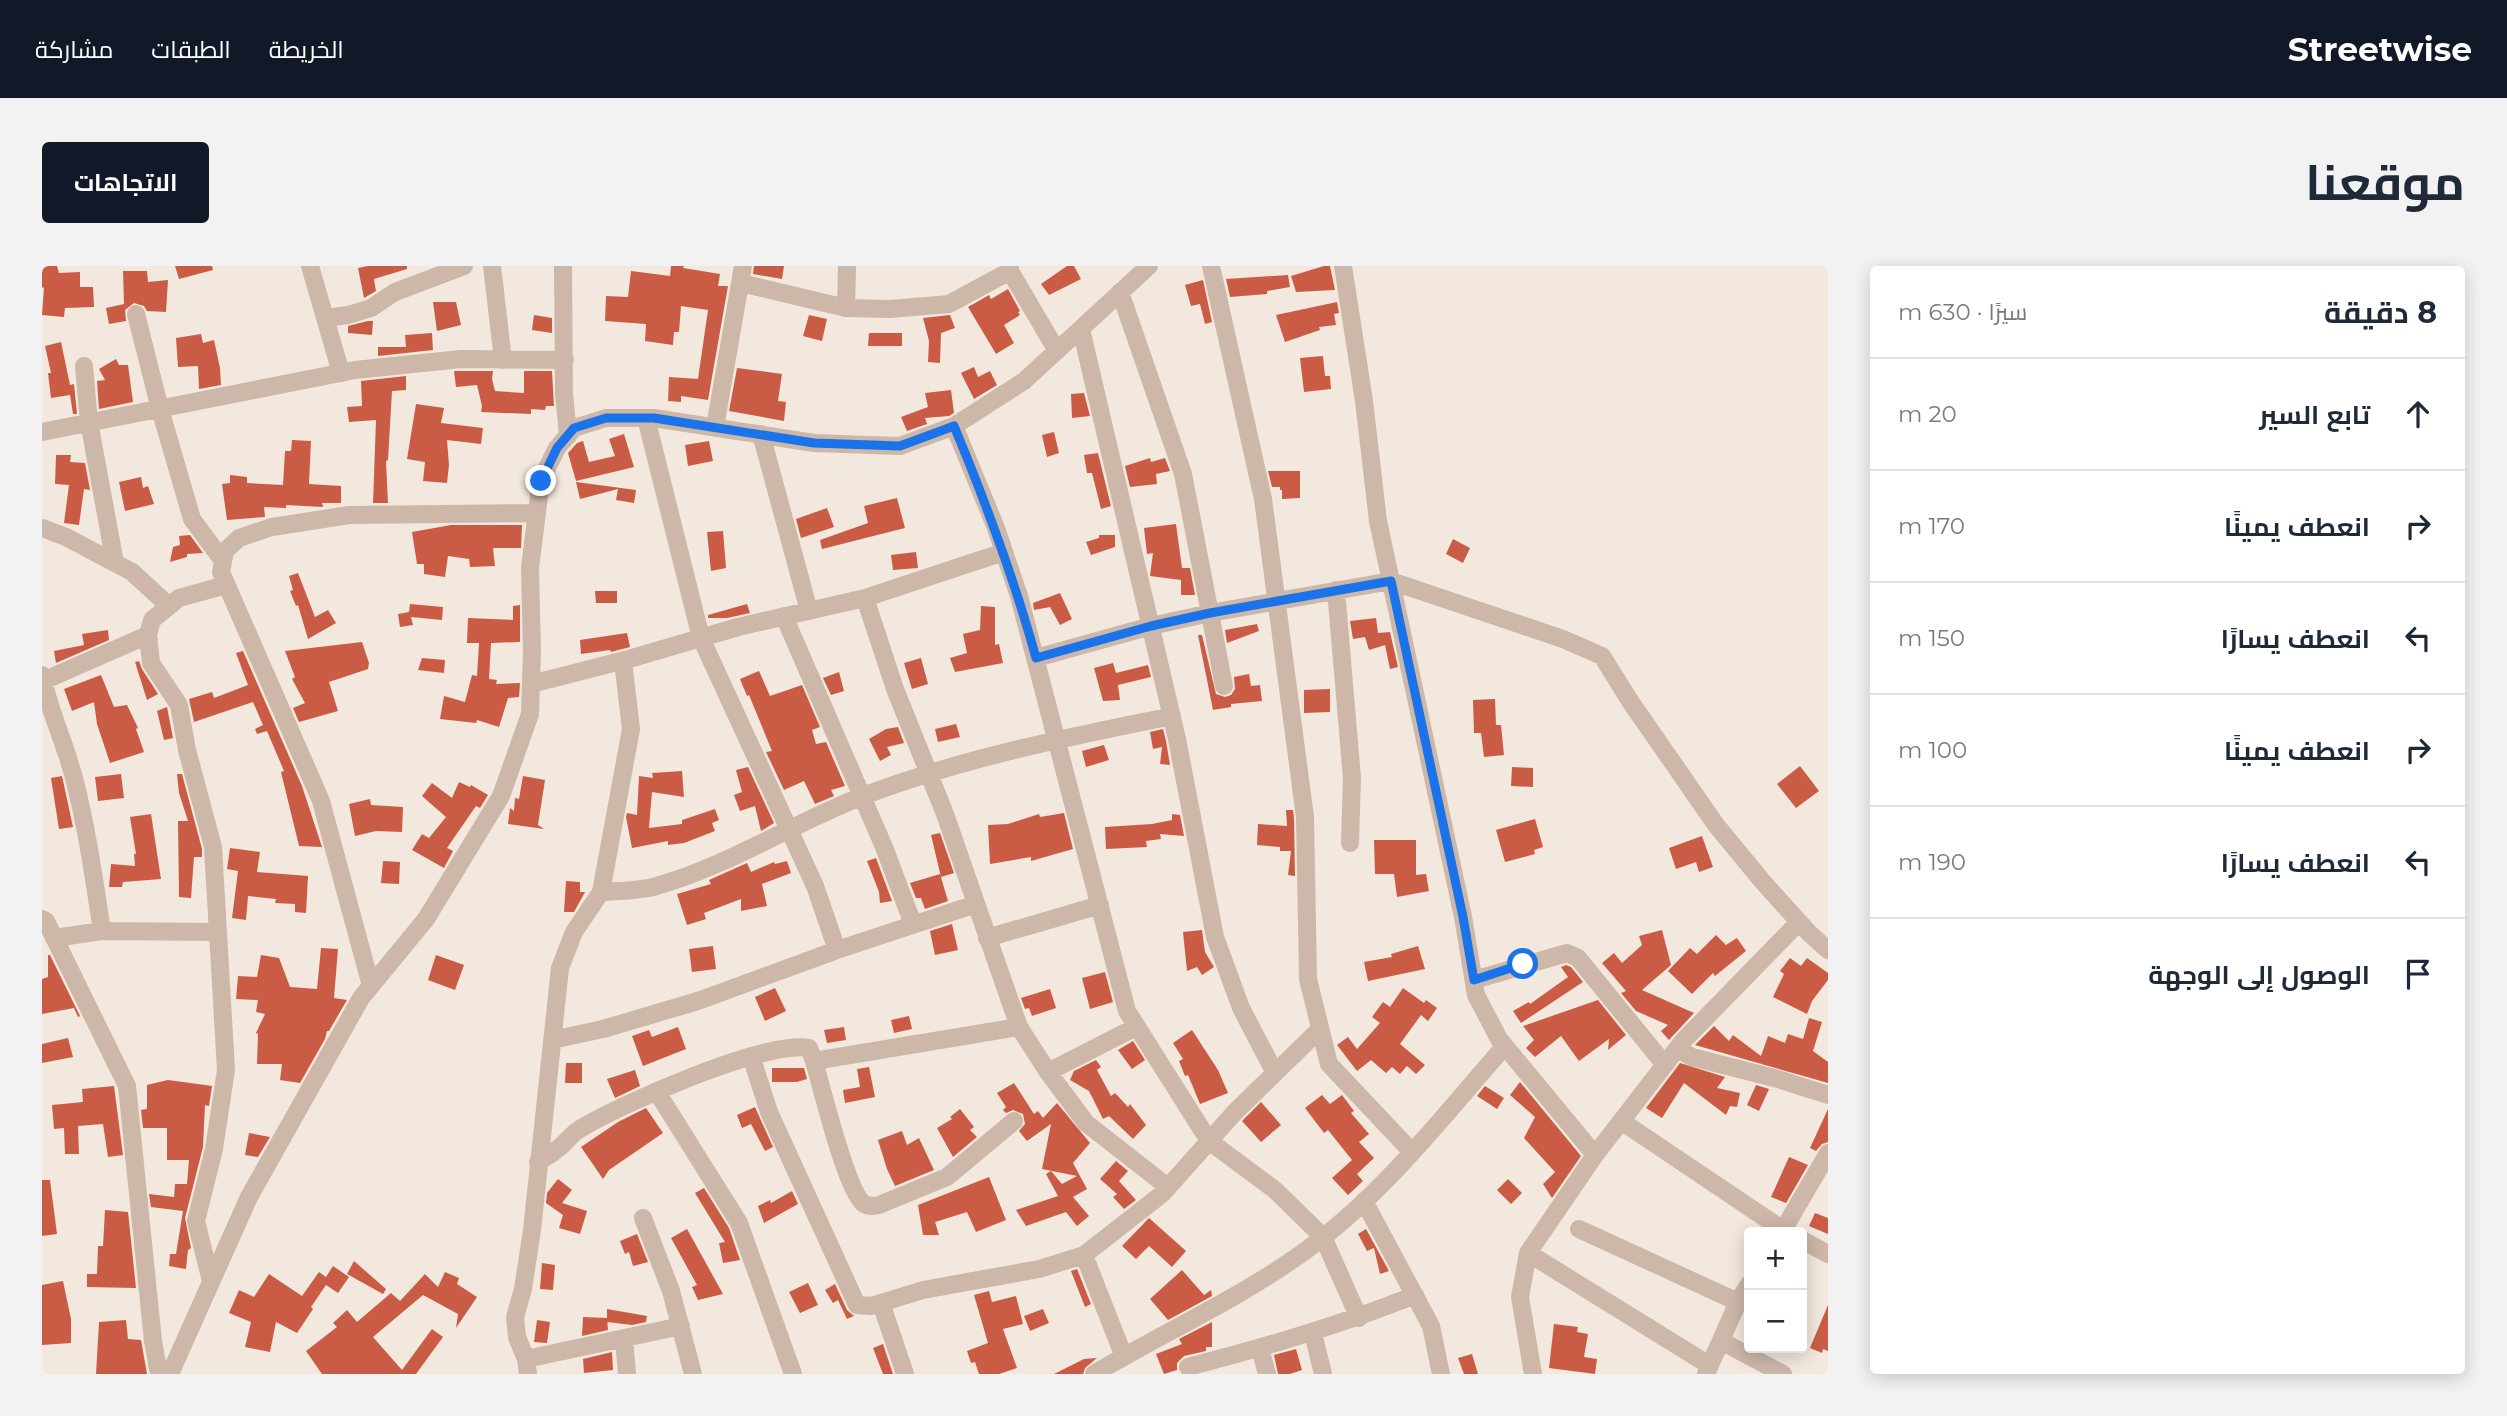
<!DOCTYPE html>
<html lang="ar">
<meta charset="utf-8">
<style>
:root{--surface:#fff;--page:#f2f2f3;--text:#1f2937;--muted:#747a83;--line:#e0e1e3;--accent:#111827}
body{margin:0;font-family:Montserrat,Cairo,sans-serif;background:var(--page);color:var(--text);direction:rtl}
.controls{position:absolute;right:21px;bottom:21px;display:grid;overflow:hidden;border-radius:7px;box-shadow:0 4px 18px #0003}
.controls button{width:63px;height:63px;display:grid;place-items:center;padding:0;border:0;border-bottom:2px solid var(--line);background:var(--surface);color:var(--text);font:35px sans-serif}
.stop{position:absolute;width:21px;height:21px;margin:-16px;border:5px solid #1a73e8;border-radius:50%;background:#fff}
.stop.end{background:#1a73e8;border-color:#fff;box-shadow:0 2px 7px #0008}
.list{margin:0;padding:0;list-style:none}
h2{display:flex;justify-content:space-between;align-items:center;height:91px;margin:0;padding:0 28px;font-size:30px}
h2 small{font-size:23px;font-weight:400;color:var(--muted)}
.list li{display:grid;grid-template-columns:46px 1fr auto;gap:21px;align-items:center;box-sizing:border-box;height:112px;padding:0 28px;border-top:2px solid var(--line)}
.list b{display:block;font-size:26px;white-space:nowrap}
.list em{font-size:23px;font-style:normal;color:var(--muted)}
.icon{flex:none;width:38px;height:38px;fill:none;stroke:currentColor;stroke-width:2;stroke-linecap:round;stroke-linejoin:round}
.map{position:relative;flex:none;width:1786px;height:1108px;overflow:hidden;direction:ltr;border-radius:7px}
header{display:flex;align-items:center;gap:42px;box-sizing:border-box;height:98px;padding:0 35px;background:var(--accent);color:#fff}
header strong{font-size:33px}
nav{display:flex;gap:38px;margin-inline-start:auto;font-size:24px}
.intro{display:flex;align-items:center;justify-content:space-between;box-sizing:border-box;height:168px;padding:0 42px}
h1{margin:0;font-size:49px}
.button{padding:18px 32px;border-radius:7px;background:var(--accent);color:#fff;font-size:24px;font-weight:700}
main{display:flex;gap:42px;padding:0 42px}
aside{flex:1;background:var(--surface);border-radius:7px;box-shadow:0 4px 18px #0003}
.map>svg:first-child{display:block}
.building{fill:#ca5c45}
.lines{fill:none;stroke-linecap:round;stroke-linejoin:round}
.minor{stroke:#ccb7a9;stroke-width:18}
.route{stroke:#1a73e8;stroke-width:9}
</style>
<header>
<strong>Streetwise</strong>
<nav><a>الخريطة</a><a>الطبقات</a><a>مشاركة</a></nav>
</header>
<div class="intro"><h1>موقعنا</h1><a class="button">الاتجاهات</a></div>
<main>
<aside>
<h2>8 دقيقة<small>سيرًا · 630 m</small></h2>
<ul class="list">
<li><svg class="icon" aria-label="ahead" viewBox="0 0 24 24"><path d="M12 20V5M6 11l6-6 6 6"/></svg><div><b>تابع السير</b></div><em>20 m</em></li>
<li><svg class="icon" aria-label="right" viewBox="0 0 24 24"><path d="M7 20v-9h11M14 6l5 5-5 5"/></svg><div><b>انعطف يمينًا</b></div><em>170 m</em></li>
<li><svg class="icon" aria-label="left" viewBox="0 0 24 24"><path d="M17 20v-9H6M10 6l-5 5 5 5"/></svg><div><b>انعطف يسارًا</b></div><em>150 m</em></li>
<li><svg class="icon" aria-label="right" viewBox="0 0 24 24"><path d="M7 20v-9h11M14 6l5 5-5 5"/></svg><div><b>انعطف يمينًا</b></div><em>100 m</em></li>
<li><svg class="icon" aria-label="left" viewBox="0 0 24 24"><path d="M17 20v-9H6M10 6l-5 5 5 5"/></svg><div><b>انعطف يسارًا</b></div><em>190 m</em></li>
<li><svg class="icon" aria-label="arrive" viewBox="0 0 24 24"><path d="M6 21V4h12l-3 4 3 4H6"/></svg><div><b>الوصول إلى الوجهة</b></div></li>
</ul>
</aside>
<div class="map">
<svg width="1786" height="1108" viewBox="0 0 1786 1108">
<rect width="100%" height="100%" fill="#f3e8dd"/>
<path class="building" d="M0 0H15L17 7 38 6V21H51L52 41 23 42 22 51 0 49 2 21 0 22Z
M133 0H170L171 4 137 13Z
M326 0H365V3L332 13 334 25 322 32 316 2Z
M629 0H642L641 2 678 8 676 20H686L666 134 639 130V136L626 135 627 111 656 113 666 44 639 40 637 66H632L631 79 603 75 604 58 563 55 564 30 586 31 589 5 628 10Z
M712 0H742L740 13 711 8Z
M1025 0H1032L1039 13 1007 29 999 18Z
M1282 0H1288L1293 24 1254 26 1249 10Z
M81 5H105L106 16 126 14 124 46 105 45 102 40 92 37 83 44 84 55 67 58 64 42 82 38Z
M1246 9 1248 21 1225 25V28L1188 31 1184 13Z
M1161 14 1170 56 1163 58 1158 38 1149 40 1143 19Z
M966 23 978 45 976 46 978 49 962 59 972 77 954 88 926 41 947 29 949 33Z
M391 36H414L419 59 395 65Z
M1295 36 1297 47 1292 48 1294 59 1277 61 1278 64 1243 76 1234 49Z
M492 49 510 52V67L490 64Z
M767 49 785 53 780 75 761 70Z
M908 49 913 62 899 67 898 97 886 96 887 75 881 52Z
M326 55H331L330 69 306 67V60Z
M390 67 391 84 336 90V81H364L363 69Z
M827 67H860V80H826Z
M159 68 161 77 172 74 178 102 179 119 157 123 156 100 136 101 134 72Z
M19 76 28 119 32 118 35 148H31L28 129 9 132 6 107H9L3 80Z
M1281 90 1283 110H1288L1289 123 1262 126 1258 92Z
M74 93 77 99H86L91 136 57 143 55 115 63 114 57 103Z
M932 101 936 111 948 105 955 119 932 133 919 107Z
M695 102 740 108 736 135 744 136 742 155 687 145Z
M412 105H451L450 113 453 125 482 127V105H510L512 140H504L503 144 489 143V148L439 146 440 140 435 119 414 121Z
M364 110V124L350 125 346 194 344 195 346 237H331L334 154 307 156 305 141 320 140 319 115Z
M909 124 912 147 907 150 883 152 885 158 865 165 859 151 886 141 883 127Z
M1042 127 1048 150 1030 152 1029 128Z
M374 138 402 142 399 157 441 162 439 178 405 174 407 199 405 217 381 215 383 196 365 193Z
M1012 166 1017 187 1005 191 1000 169Z
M582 168 592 201 534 215 526 187 535 177 541 175 547 196 573 190 567 173Z
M250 174 269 175 267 218 299 220V237H280L281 241 244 239V242L222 241 223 251 185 254 180 218 188 217V209L205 211V217L241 219 243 185H249Z
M667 175 671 195 646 200 643 179Z
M1056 187 1069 240 1059 243 1050 207H1045L1042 189Z
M14 189H29L28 196 43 197 48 224 42 223 37 259 22 257 27 219 13 218Z
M1108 192 1109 196 1123 192 1128 205 1114 208 1115 218 1088 221 1083 200Z
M1226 205H1258V232L1240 233V224H1238V221H1230Z
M99 211 101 222 106 220 112 238 83 245 77 216Z
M534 216 594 224 592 237 574 234 576 223 538 233Z
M855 232 863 262 780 283 778 274 826 257 822 240Z
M785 242 792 261 759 272 754 253Z
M1134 258 1140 302H1148L1153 329H1139V314L1108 310 1111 287 1105 288 1102 262Z
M409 259H480L479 282H451L453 300 428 301 427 293 406 290 403 311 382 308V298H375L370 266Z
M681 265 684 302 669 305 665 266Z
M148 269 161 287 145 288V291L128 296 131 281 138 279 137 270Z
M1057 269H1073V281L1049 289 1044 276 1057 272Z
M1411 273 1428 282 1421 297 1404 288Z
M874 286 876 302 851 304 849 289Z
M256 307 273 351 286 344 294 357 266 373 256 339 254 340 248 325 251 324 247 310Z
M553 325H575V337H554Z
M1018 327 1030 353 1018 359 1008 341 992 344 991 337Z
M368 338 401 341 400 354 369 351 371 359 358 361 356 348 367 346Z
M705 338 708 347 685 352H666V349Z
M478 339V376L449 377 447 413 455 414 454 418 478 417 477 431 466 432 457 461 435 454 434 457 398 453 402 430 423 436 430 409 435 410 437 377H425L426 352 471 354V340Z
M939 340 953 341V379L957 378 961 397 913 406 908 392 925 387 921 368 938 364Z
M1334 352 1336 367 1348 366 1356 401 1348 403 1343 379 1327 384 1323 371 1311 373 1308 355Z
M1215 358 1217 365 1185 377 1183 364Z
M66 364 67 374 14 397 12 385 42 379 40 368Z
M585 367 588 381 569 386 568 384 539 388 538 374Z
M1156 369H1160L1174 428 1183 431 1189 429 1193 423 1192 411 1207 408 1209 420 1218 419 1220 435 1189 438V441L1171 444Z
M320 376 327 397 326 403 287 416 296 445 257 456 251 442 263 437 250 413 253 411 243 385Z
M201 385 260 520 280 581 257 580 239 506 242 505 225 465 215 468 213 463 221 459 211 436 152 456 147 433 170 426 172 432 206 419 194 387Z
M380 392 403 394 402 407 376 404Z
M879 392 886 418 870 423 862 397Z
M97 395 100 403 116 428 105 434 93 396Z
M1071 397 1074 407 1106 399 1109 411 1076 419 1078 434 1061 435 1052 402Z
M717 405 728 430 760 419 778 461 770 464 774 478 784 476 803 520 789 524 792 530 773 538 762 515 742 524 724 486 730 485 707 429 705 430 698 413Z
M797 406 802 425 789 429 781 412Z
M59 409 72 441 85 439 96 462 94 463 102 486 68 497 55 458 52 436 30 445 22 423Z
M1288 423V446L1262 447V424Z
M1453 433 1454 459H1459L1462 489 1442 491 1439 467H1432L1431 434Z
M125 441 131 472 122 474 115 445Z
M914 458 918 471 896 476 893 463Z
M856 461 862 477 845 481 849 489 838 495 827 473 844 463Z
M1121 463 1124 475 1128 499 1118 498 1120 481 1111 483 1108 466Z
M1062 479 1067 494 1044 501 1040 485Z
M1758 500 1777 525 1754 542 1735 518Z
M706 501 732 557 719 565 713 540 698 545 692 529 700 526 694 504Z
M1470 501 1491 502V521L1469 520Z
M640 505 642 531 610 526 607 562 640 558V554L673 543 677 554 670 557 673 565 642 577 626 579V575L590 582 584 551 585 547 595 549 597 510 611 512 610 507Z
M79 508 82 532 56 535 53 511Z
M135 508H140L160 583V591H152L149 632 137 631 136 555H146L137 527Z
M20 510 31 561 17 563 9 512Z
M481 510 503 514 496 559 502 563 466 558 468 542 472 545 473 532 477 533Z
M417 516 428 521 429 519 446 529 438 542 434 540 405 582 411 585 402 602 370 584 380 568 387 572 404 551 380 530 390 517 410 532Z
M328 533 329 539 361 541 360 566 334 565 313 570 307 538Z
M1244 544H1251L1252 552 1253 610 1246 609 1249 585H1238V581L1215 579 1216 558 1245 560Z
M1022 547 1031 583 989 595V591L948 598 946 559 966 558 997 548 998 551Z
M109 548 119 613 81 616 80 621H67L69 598 93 600 92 588H94L88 551Z
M1130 548 1138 549 1142 570 1118 568 1119 573 1104 575 1105 581 1064 583 1063 561 1110 558 1130 554Z
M1493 553 1501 581 1492 584 1493 588 1463 596 1454 564Z
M898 567 912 607 899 611 889 569Z
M1660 570 1671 601 1657 606 1654 596 1634 603 1627 582Z
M1332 574H1374V609L1384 608 1387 625 1355 631 1352 608H1333Z
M188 582 218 586 215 606 266 610 264 647 253 646V638L233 637 234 633 206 630 204 654 190 652 196 605 185 603Z
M834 592 850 635 838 637 837 626 825 595Z
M341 595 358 596 357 618 339 617Z
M745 595 749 607 720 618 725 640 699 645V633L662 647 664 653 645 659 635 628 669 618 667 614 705 597 709 606 732 596 733 598Z
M898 608 906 635 883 643 879 632H874L868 617Z
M524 615 538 616V626H543L532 646H522Z
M910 658 916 684 893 689 888 665Z
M1160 664 1163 686 1172 701 1160 709 1155 701 1145 705 1141 666Z
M1620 664 1629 699 1600 724 1652 747 1627 774 1619 765 1626 759 1594 745 1579 727 1584 725 1560 697 1572 687 1580 697 1600 679 1597 670Z
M1674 669 1684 679 1695 672 1704 685 1673 710 1671 707 1650 728 1626 705 1648 682 1655 688Z
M671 680 674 703 650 706 647 683Z
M1376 680 1383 703 1326 715 1322 696 1350 691 1349 688Z
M279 682 296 683 292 732 305 734 287 765H285L283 773 258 817 238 814 240 798H215L216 768 214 767 223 748 214 746 216 734 194 733 196 710 215 711 219 689 237 692 248 721 275 723Z
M6 689H8L38 750 36 751 32 742 0 748V713L6 711Z
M394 689 422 699 413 724 386 714Z
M1748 692 1759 700 1765 692 1786 707V714L1770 735 1765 748 1731 731 1742 708 1738 705Z
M1524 699 1529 701 1541 716 1479 757 1471 745 1487 736 1488 738 1526 711 1519 701Z
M1063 706 1071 736 1048 743 1040 712Z
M733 722 744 745 723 755 713 731Z
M1361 722 1382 737 1384 734 1395 742 1386 755 1379 749 1358 778 1383 799 1374 808 1365 800 1358 808 1350 801 1344 807 1329 794 1315 805 1295 779 1306 771 1315 783 1338 757 1330 751 1341 736 1348 741Z
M1008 723 1014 742 990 750 987 742 983 743 979 732Z
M1556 734 1584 769 1566 784 1567 773 1537 795 1519 770 1493 791 1484 782 1492 774 1481 760Z
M867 750 870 763 852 767 849 754Z
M1767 752 1780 756 1771 785 1786 796V817L1653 779 1672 760 1687 775 1691 769 1719 790 1726 770 1743 777 1746 768 1761 773Z
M636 761 644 783 601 800 590 770 607 764 610 771Z
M802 761 804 774 785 777 782 764Z
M1150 764 1176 804 1186 827 1158 838 1146 809 1143 810 1137 795 1141 793 1131 777Z
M26 772 31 791 0 797V778Z
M1091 775 1103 794 1090 803 1076 784Z
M1054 794 1059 801 1055 804 1069 830 1073 827 1086 841 1088 838 1104 859 1091 873 1067 850 1061 853 1047 825 1028 814 1032 805Z
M524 797H540V817H523Z
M1638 797 1683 811 1675 822 1698 827 1695 841 1688 840 1684 849 1642 817 1620 852 1604 842Z
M827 801 833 831 803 837 801 824 818 821 815 803Z
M730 802H762L765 813 755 816H730Z
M593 804 598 820 573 832 565 813Z
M126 814 170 820 167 840 163 839 161 881 143 952 149 982 146 984 144 1003 127 1000 128 988H134L141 945 109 941 107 928 132 931 133 918H145L147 894H125V862H101L99 844 105 843V819Z
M1478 816 1539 890 1510 932 1501 918 1513 906 1482 872 1493 851 1468 829Z
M972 817 992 848 996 845 1001 852 1015 837 1048 877 1031 897 1045 923 1031 931 1047 950 1035 960 1024 946 984 960 974 944 1016 930 1004 908 1009 905 1020 918 1035 910 1000 903 1009 858 985 875 977 865 983 858 981 848 971 844 964 847 961 844 964 841 955 827Z
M1714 819 1727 823 1717 845 1705 839Z
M72 820 81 889 66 891 61 858 36 860 37 888H23L22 862 12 863 10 839 41 836 40 823Z
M1443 820 1462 832 1455 843 1435 830Z
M1280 829 1288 838 1300 829 1312 845 1309 847 1327 868 1317 876 1332 892 1315 908 1321 915 1306 929 1290 912 1310 894 1286 864 1282 867 1263 842Z
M1219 836 1239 859 1219 876 1200 855Z
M713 841 731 881 723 885 709 858 700 862 695 849Z
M604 842 621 867 567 904 561 913 539 881 576 856Z
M918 843 932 861 928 864 935 871 911 891 895 862 910 853 908 851Z
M1786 843V876L1780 878 1774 885 1768 882Z
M860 865 865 879 877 872 892 904 853 920 845 903 836 874Z
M207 867 228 871 216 891 203 889Z
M1747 891 1766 899 1744 937 1729 931Z
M1074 895 1086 905 1077 915 1094 934 1082 943 1071 931 1075 928 1058 913Z
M947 911 964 954 934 966 925 946 893 956 897 969H881L876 939Z
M516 913 530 924 520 937 545 945 538 968 517 962 521 949 504 937 505 927Z
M1466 913 1480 927 1469 938 1455 924Z
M0 914H8L15 968 0 970Z
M662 922 687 962 698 994 681 997 677 977 683 976 653 927Z
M750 925 756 938 722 957 716 940 728 934 729 937Z
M63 944 86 946 94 1022 45 1021V1008H55L56 980H61Z
M1773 947 1786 952V968L1767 960Z
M1107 952 1144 985 1130 1001 1107 980 1094 993 1080 980Z
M645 963 681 1028 656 1034 650 1021 655 1019 629 972Z
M1324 963 1347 1005 1338 1008 1332 982 1325 985 1316 968Z
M595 968 606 996 591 1000 587 986 583 988 578 975Z
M312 995 344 1023 341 1028 305 1008Z
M500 997 513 999 511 1024 498 1023Z
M291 1000 307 1011 296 1027 284 1019 269 1041 271 1043 255 1067 234 1056 228 1086 203 1081 209 1056 187 1047 197 1024 212 1031 227 1008 260 1030 277 1006 284 1011Z
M1035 1003 1049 1038 1043 1041 1029 1005Z
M1140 1004 1162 1029 1169 1024 1170 1030 1126 1054 1108 1033Z
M403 1006 417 1012 415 1018 435 1031 414 1062 416 1048 381 1029 331 1071 360 1104 390 1063 401 1071 374 1108H280L264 1085 295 1061 291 1057 305 1044 315 1056 349 1027 358 1035 383 1008 396 1021Z
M21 1015 29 1053V1077L0 1079V1019Z
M766 1017 776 1039 758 1047 747 1026Z
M793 1018 805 1044 812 1050 805 1053 796 1034 791 1037 783 1024Z
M947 1025 950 1036 974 1030 981 1058 961 1063 975 1102 957 1108H937L933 1096 929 1097 925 1085 946 1077 932 1029Z
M1786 1039V1085L1781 1083 1780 1087 1768 1082Z
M565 1043 605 1050 604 1056 590 1059 565 1056Z
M1001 1043 1007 1057 988 1065 982 1050Z
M541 1051 565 1052 566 1064 540 1070Z
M84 1054 86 1073 99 1074 105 1108H54L57 1056Z
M495 1054 508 1056 505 1077 492 1076Z
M1170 1056V1081H1164V1085L1142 1090 1135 1097V1104L1122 1108 1114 1088 1140 1078 1137 1073Z
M1512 1058 1536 1061 1535 1066 1546 1068 1542 1091 1555 1093 1553 1108 1507 1102Z
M841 1078 851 1108H841L831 1082Z
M1254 1083 1260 1104 1248 1108H1236L1232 1089Z
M570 1086 571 1104 542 1107 541 1093Z
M1430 1088 1436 1108H1422L1416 1092Z
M1055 1092 1043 1102 1041 1108H1012L1042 1093Z"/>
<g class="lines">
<path class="minor" d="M268 0 299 107
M450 0 461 94
M521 0 522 127 526 170
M968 0V5L1015 85
M1169 0 1221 233 1263 551 1266 713 1287 798 1369 885
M1301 0 1322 135 1336 255 1421 651 1434 729 1457 773 1553 889
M699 17 804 42 848 43 907 38 968 5
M1078 26 1141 208 1182 420
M804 42 805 0
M94 48 118 143 150 253 181 295
M283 52 306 49 329 42 353 26 422 0
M1039 63 1135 473 1173 671 1199 742 1233 807
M42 100 47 156 73 297
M604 152 659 372 773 620 795 684
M912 160 954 262 977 330 1085 745 1167 875 1233 924 1281 971 1317 1052
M673 161 701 0
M0 166 313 104 419 93 523 94
M719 168 767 345
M0 262 24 271 90 306 127 340
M1294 324 1310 512 1308 577
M823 332 853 423 903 548 977 761 1006 806 1044 857 1126 921
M742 350 842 581 871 658
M994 392 1109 360 1168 347 1349 315 1521 373 1560 390 1588 435 1674 559 1721 616 1767 667 1786 684
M0 409C7 445 23 477 32 512 45 562 52 613 60 665
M1 415 106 369
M489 418 587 393 696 361 823 332 962 286
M559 626C576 625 595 625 611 621 685 601 751 557 821 530 921 492 1026 471 1130 450
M0 653 4 655 85 820 111 1075 117 1108
M12 672 60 665 176 666
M945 672 1058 639
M1432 714 1525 687 1536 692 1623 799
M329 720 279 535 179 306 183 285 197 272 230 261 307 249 495 247
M510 774 561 763 656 735 795 684 934 638
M1635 783 1650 791 1736 813 1786 829
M709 790 727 846 815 1039 829 1040 881 1024 997 1003 1042 989 1120 928 1193 846 1278 763
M772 795 977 761
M1006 806 1094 761
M615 826 697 957 751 1108
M1579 855 1744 966
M496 896C502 892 509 889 514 884 523 878 529 868 538 863 579 838 723 774 767 782L772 795C780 822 804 923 821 937 826 941 831 940 837 939L905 911 972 855
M1322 935 1389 1060 1399 1108
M601 952 629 1025 651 1108
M1537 963 1696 1036
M1740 966 1786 887
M1760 974 1786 988
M1486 987 1667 1099
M1042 989 1082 1091
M169 1015 154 955 172 883 184 804 171 581 145 484 137 439 109 397 106 369 110 354 137 332 184 319
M839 1037 863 1108
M1271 1067 1281 1108
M582 1072 585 1108
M1679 1075 1741 1108
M1218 1082 1225 1108
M484 1093 639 1060
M1146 1101C1224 1081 1299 1059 1373 1029
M128 1108 207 931 319 732 384 653 459 530 488 448 490 386 488 302 499 214 515 182 532 162 564 152H612L772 177 858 180 912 160 982 115 1107 0
M486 1108 484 1093 475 1071 473 1051 481 1023 490 964 518 702 532 666 559 626 589 463 581 395
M1052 1108C1122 1066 1197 1033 1263 985 1340 930 1400 851 1463 780
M1491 1108 1478 1031 1486 987 1553 889 1641 775 1757 656
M1664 1108 1696 1036 1707 1018"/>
</g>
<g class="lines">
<path class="route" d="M499 215 515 182 532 162 564 152H612L772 177 858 180 912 160C944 237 972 312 994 392L1109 360 1168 347 1349 315 1421 651 1432 714 1481 698"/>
</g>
</svg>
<div class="controls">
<button>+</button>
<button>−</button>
</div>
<div class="stop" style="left:1481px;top:698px"></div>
<div class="stop end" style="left:499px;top:215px"></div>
</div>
</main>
